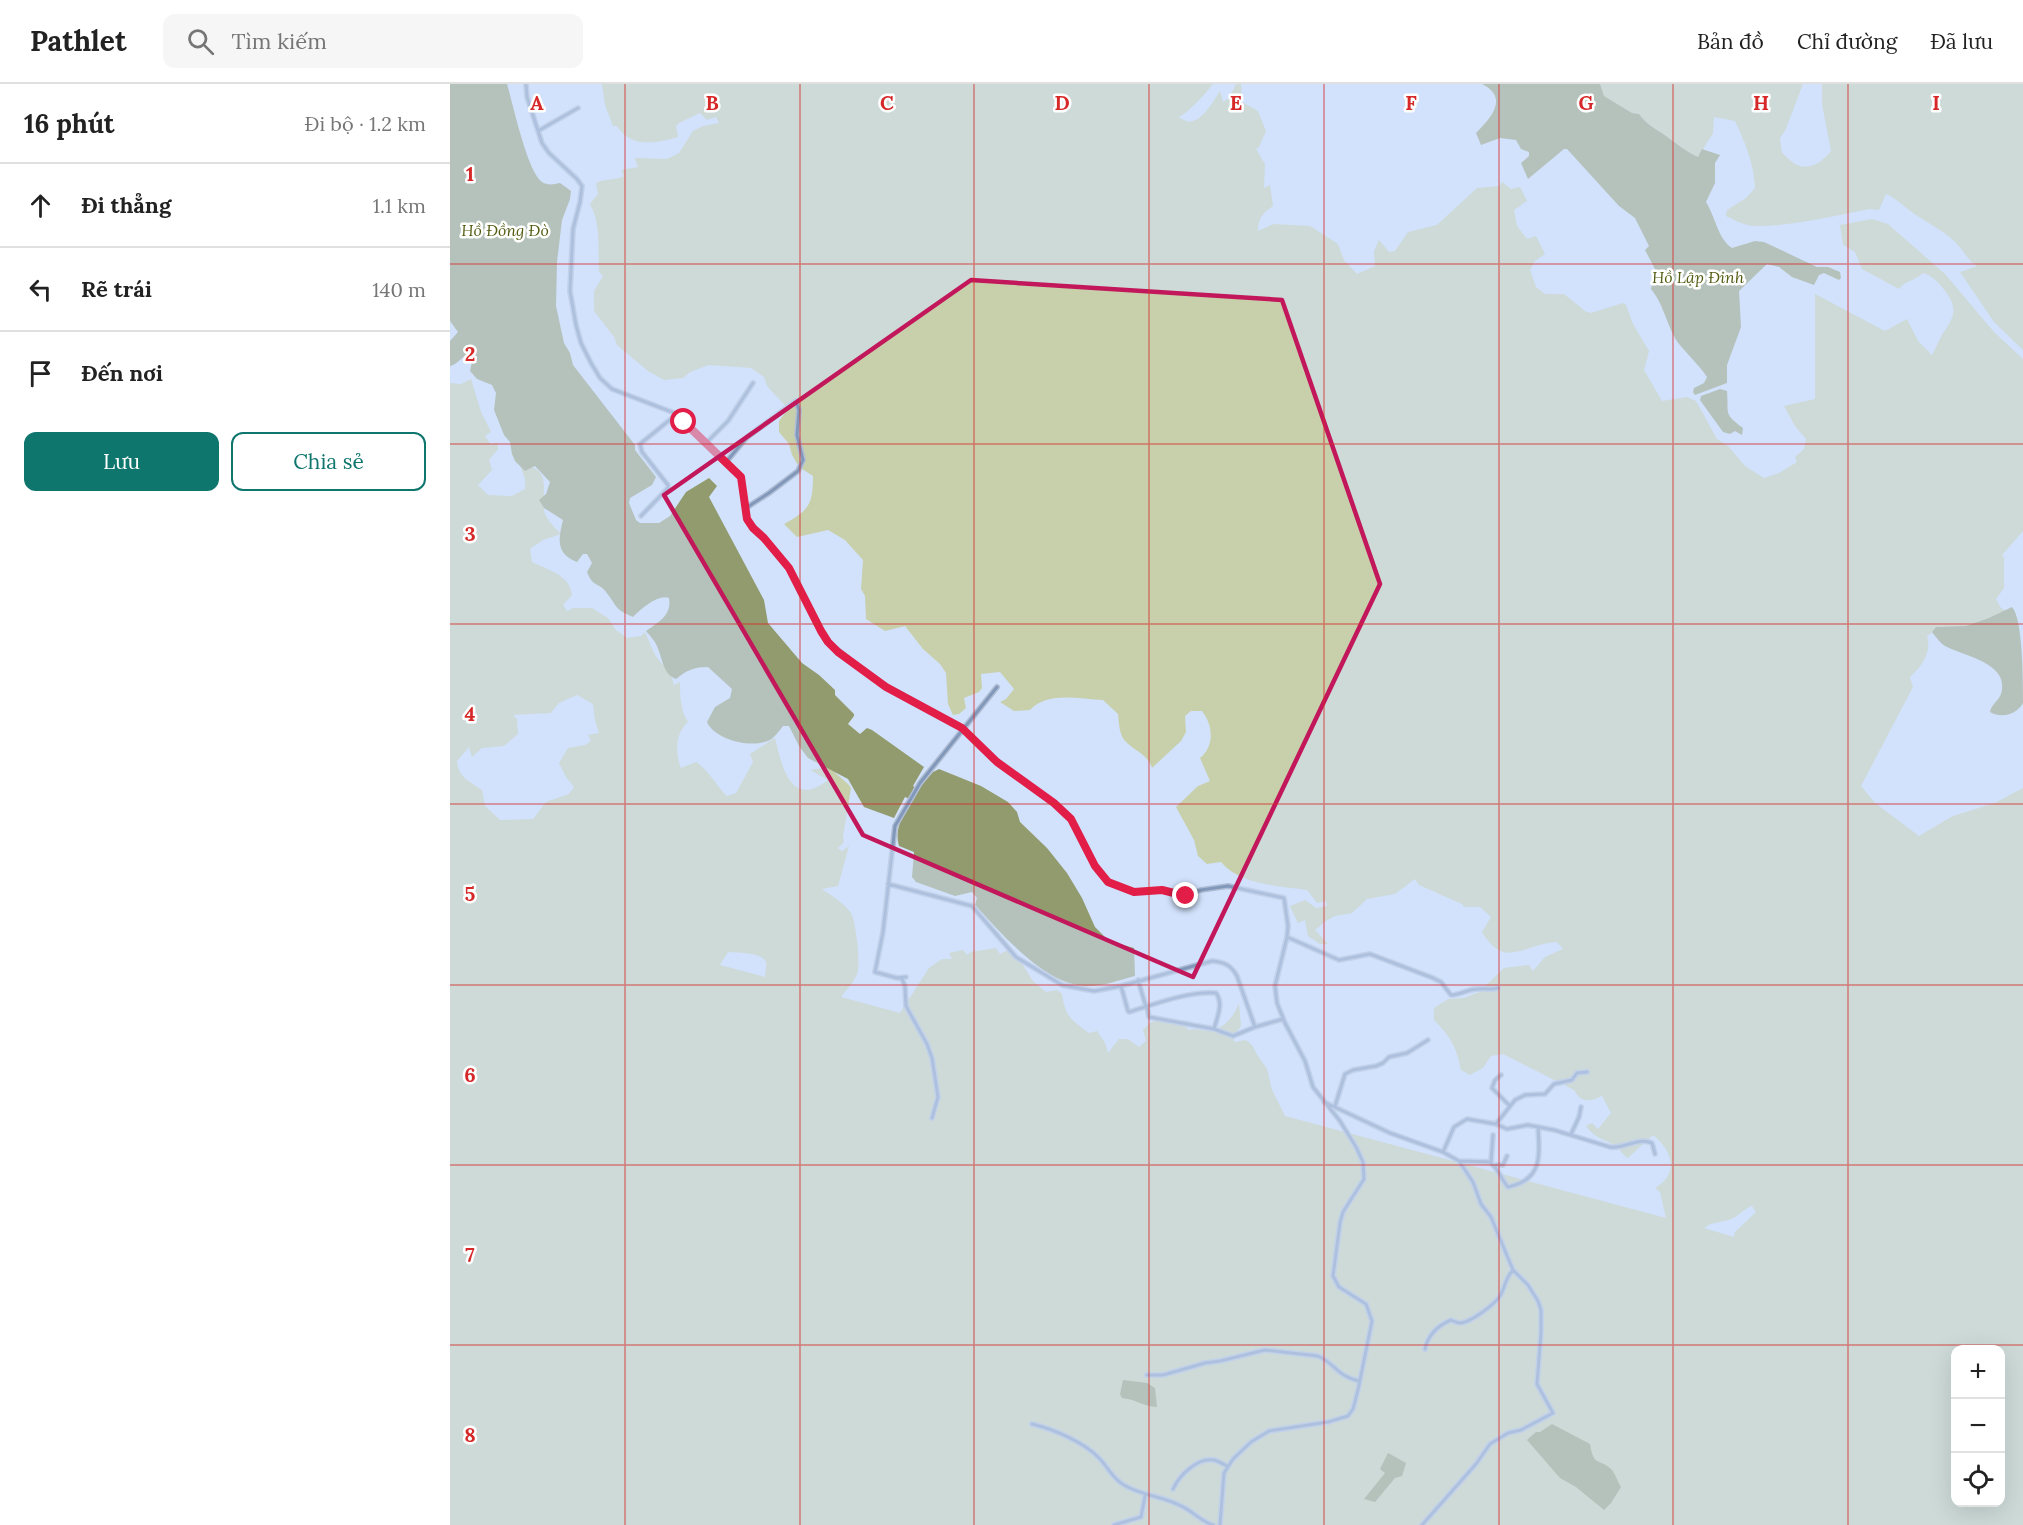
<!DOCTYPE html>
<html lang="vi">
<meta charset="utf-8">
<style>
:root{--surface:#fff;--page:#f6f6f6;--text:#222;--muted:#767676;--line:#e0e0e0;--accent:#0f766e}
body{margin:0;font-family:Lora,serif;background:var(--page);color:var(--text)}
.controls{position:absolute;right:18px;bottom:18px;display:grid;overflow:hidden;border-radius:12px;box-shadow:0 6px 24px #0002}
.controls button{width:54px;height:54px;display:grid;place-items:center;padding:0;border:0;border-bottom:2px solid var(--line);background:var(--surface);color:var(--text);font:30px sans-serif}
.stop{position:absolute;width:18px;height:18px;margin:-14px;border:4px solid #e11d48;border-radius:50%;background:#fff}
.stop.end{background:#e11d48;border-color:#fff;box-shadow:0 2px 6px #0008}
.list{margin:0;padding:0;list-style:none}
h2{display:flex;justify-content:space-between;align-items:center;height:78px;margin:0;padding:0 24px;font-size:26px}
h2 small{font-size:20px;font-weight:400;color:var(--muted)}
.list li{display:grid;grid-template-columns:39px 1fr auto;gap:18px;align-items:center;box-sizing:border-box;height:84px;padding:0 24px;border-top:2px solid var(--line)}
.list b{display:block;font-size:22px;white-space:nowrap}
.list em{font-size:20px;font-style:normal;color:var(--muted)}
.actions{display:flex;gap:12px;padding:18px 24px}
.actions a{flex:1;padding:14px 0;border:2px solid var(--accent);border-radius:12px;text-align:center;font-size:21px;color:var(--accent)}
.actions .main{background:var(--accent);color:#fff}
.icon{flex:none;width:33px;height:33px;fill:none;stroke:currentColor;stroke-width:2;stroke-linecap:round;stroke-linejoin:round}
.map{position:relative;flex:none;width:1573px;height:1441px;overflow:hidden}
header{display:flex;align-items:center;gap:36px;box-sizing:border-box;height:84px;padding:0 30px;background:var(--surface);border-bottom:2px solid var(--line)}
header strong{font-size:28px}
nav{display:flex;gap:33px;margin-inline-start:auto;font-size:21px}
.search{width:420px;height:54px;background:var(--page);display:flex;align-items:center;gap:15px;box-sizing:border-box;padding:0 21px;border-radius:12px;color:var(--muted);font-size:22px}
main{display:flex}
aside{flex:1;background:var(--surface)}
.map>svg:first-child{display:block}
.green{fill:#c8d0ab;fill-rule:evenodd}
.water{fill:#929b6d}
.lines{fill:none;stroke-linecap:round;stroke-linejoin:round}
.minor-casing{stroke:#b0bed5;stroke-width:6}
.minor{stroke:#8298ba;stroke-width:3}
.route{stroke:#e11d48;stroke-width:8}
.marked{fill:none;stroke:#c2185b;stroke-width:4.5;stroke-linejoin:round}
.grid{fill:none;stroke:#d62828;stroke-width:1.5;stroke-opacity:0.55}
.labels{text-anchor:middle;stroke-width:5;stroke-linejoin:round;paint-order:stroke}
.water-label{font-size:16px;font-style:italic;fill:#545e13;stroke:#fff}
.grid-label{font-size:20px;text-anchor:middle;font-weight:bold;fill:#d62828;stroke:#fff;stroke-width:5;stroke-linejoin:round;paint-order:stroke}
</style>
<header>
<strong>Pathlet</strong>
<div class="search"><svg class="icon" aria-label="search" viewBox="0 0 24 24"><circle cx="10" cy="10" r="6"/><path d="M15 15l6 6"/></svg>Tìm kiếm</div>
<nav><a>Bản đồ</a><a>Chỉ đường</a><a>Đã lưu</a></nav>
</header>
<main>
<aside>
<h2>16 phút<small>Đi bộ · 1.2 km</small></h2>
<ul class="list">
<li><svg class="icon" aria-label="ahead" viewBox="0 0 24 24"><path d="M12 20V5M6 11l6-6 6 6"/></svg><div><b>Đi thẳng</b></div><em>1.1 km</em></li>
<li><svg class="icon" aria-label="left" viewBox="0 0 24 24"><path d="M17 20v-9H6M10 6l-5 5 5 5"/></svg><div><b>Rẽ trái</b></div><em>140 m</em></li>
<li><svg class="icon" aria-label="arrive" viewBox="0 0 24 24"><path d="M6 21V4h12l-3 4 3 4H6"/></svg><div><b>Đến nơi</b></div></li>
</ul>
<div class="actions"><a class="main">Lưu</a><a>Chia sẻ</a></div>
</aside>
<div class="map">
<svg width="1573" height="1441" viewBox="0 0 1573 1441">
<rect width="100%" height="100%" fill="#d2e2fc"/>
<path class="green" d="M152 0H763C755 10 739 28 729 33 747 48 761 21 770 7L773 18 779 14 786 0H791L792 18 808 27 816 47 809 63 806 65 815 80 814 104 820 101 823 122C813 129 808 134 808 147L823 140 860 142 888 160 894 176 907 190 925 182 924 167 929 156 939 168 945 167 958 148 987 141 1027 104 1049 102 1052 98 1061 105 1070 103 1077 117 1064 126 1067 142 1077 155 1086 152 1095 170 1085 177 1080 186 1086 203 1095 210H1114L1135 227 1141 229 1173 219 1176 221 1183 240 1199 267 1194 286 1212 317 1237 313 1246 317 1267 355 1278 362 1295 382 1314 394 1329 389 1347 378 1345 373 1354 365 1356 355 1345 342 1334 322 1365 315V210L1435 247 1457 235 1468 257 1482 271C1486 264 1489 256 1493 249 1507 231 1507 221 1492 203 1485 195 1482 192 1473 189 1465 197 1456 196 1449 205L1412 185 1405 168 1393 161 1390 141 1422 135 1438 140 1495 190 1544 248 1573 275V447L1552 471 1554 474V504L1546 515 1551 524 1558 528 1521 546 1483 548 1477 552C1482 568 1472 582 1460 593L1463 603 1411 702 1425 719 1469 752 1503 732 1545 719 1573 704V1441H0V299L11 300 21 295 31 328 41 348 35 352 41 361 47 358 48 365 39 376 42 386 28 401 38 411 62 412 75 405V395L70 381C108 383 87 415 96 432 99 438 106 445 111 450L93 456 80 465 82 478C98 486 120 491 122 511L113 521 117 527 123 524H142L158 534 166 546 177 554 191 552 195 548 205 571 221 591 224 601 230 598C230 613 230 625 238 638 225 649 225 670 231 684L246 678C259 686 266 702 277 712L286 709 303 678 300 670 325 654C332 683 341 725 378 696L360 686 379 683 399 701 401 704 393 753 394 758 388 764 392 767 399 762 388 802 372 805C382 812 394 819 401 829 406 838 411 880 407 890 403 900 396 906 391 913L450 929 479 884 492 875H502L499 869 513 866 517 871 521 868 546 864 550 870 562 864 583 897 596 908 607 906 612 910C615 932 621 936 639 949L647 947 655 959 658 969 669 955H678L689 963 696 957 693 946C696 944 697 941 700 939 712 933 731 938 739 946 746 944 751 947 758 947 774 946 784 932 789 919L791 942 783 953 784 958 796 956 802 961 806 969 817 985 822 1006 835 1032 1216 1134 1210 1108 1205 1104C1230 1090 1222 1066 1203 1051L1178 1074C1173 1071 1172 1068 1168 1064 1158 1055 1147 1057 1136 1042L1142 1039 1148 1045 1161 1029 1152 1012C1140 1018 1131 1019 1124 1006L1053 970 1041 972 1033 984 1020 991 1011 986C1007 964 1000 952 984 936V924L998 915 1014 914 1029 908 1054 884 1079 881 1083 887 1095 873 1113 865 1107 858C1075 859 1055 887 1032 848L1041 833 1030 823H1014L1012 820 969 801 965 795 945 810 917 815 902 829 885 832 876 837 865 846 878 860H870L858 852 855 836 848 839 840 822 855 816 866 824 877 822 876 817 867 819 857 806C829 802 790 801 771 778L757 780 748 772 744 756 726 723 748 702 760 697 750 674C765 662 763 641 752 627H741L735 632 736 648 731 657 702 684C698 670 684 667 675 657 669 650 669 639 668 630L653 616C628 615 598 607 580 626L564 627 550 618 556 615 564 605 550 588 531 590 532 604 529 608 514 614 516 624 509 630 503 631 498 620 496 589 490 580 473 565 455 542 435 547 416 535 415 512 411 505 413 476 395 456 378 446 347 453 334 440C359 426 363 421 363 392L349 383 342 371 339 360 329 348V337L338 325 317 302 314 293 301 284 259 281 240 288 233 294 214 296 198 287 167 261 164 253 144 227V207L153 192 149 188C148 168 151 138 140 120L148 110 146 99C155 94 165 97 174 92L171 86 188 83 185 74 217 75 229 69 243 47 253 42 269 39 266 33 257 36 250 29 229 39 226 42 228 53C207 59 181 65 167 42H163L155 21ZM127 611 143 620 145 636 149 649 138 651 141 657 135 661 118 664 109 679 116 693 124 703 119 710 96 718 83 735 50 736 35 722 32 706C20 698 8 693 7 677L19 663 22 673 32 664 54 662 68 650 67 635 63 631 101 629 109 619ZM278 868C287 869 312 868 316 878 317 881 315 889 315 893L270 881ZM1302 1122 1306 1128 1285 1148 1284 1153 1254 1144C1263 1137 1271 1139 1281 1135 1289 1132 1293 1125 1302 1122ZM1506 1266H1550V1418H1506Z
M1150 0H1353L1335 47 1330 54 1332 69C1336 72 1342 79 1347 81 1362 86 1372 78 1381 67L1372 20V0H1573V266L1544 238 1510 188 1527 182C1517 176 1513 165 1505 158 1491 144 1474 138 1459 126 1451 120 1445 114 1436 110L1429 126 1419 125C1384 132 1338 143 1303 142 1294 141 1284 136 1276 132L1277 126 1296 114 1305 104C1304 80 1295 58 1285 37L1264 33 1263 49 1248 73C1235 67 1227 60 1216 52 1206 44 1196 41 1189 30L1182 29 1154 12Z"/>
<path class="water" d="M0 0H57C63 20 77 87 92 98 98 102 104 100 110 99L121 107 120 115 112 136 107 178 106 222 114 259 120 269 123 281 185 361V366L206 393 202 401 180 414 179 419 186 436 190 439H209L220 432 236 408 259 394 267 402 259 413 314 516 318 539 352 579 369 591 385 606V611L404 630V632L398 640 410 650 417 644 422 646 474 683 463 702 468 705 483 688 489 685 531 702 558 718 567 728 570 738 597 764 617 789 632 814 645 843 659 857 684 864 685 892C669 896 652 903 635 902 594 900 551 849 525 821L527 814 522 808 505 812 466 798 462 793 464 768 449 762C444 744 453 731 462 716L455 713 444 734 414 723 398 695 358 674 349 662 339 642H333C329 647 325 653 320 656 302 665 265 656 257 638L265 623 280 614 282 605 258 583C244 583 237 586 226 595 213 590 213 576 208 565 206 558 201 553 196 547 209 538 222 531 219 514 208 510 191 525 183 533 164 525 168 523 156 508 149 498 143 504 137 488L142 479 137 470H133L127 478C106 470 108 456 113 436L94 424 89 416 96 410 100 398 85 382 75 387 65 377 62 370 60 358 54 351 44 326 46 309 42 301 27 295 20 287 23 273 20 270C11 272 9 280 0 282V257L8 248 0 237Z
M1032 0H1150L1154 12 1182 29 1189 30C1197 41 1205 44 1216 52 1227 60 1235 67 1248 73L1252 65 1270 71 1265 79V99L1256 118C1265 132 1268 155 1282 164L1305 157 1314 158 1367 183H1378L1390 188 1391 194 1389 196 1374 189 1369 191 1364 201 1342 193 1329 183 1317 180 1289 207 1291 243 1277 281V299L1245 311 1243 308 1244 304 1254 299 1257 293C1249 281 1238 271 1229 260 1217 244 1215 222 1201 205L1205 185 1195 166 1199 162 1185 134 1169 122 1117 65H1114L1078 95 1071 79 1079 72V68L1071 65 1066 56 1050 54 1031 61 1026 49C1040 35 1060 14 1032 0Z
M1270 305 1277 307C1279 331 1273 329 1293 344L1292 351 1285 347 1280 350 1273 348 1250 316 1251 312Z
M1562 523C1573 534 1573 598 1573 619 1567 630 1552 635 1540 628 1542 618 1552 616 1552 604 1555 578 1511 571 1495 562 1490 559 1486 553 1482 548L1486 543 1516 542 1539 534Z
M673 1296 697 1299 705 1304 707 1323C695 1323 685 1315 672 1314L670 1310Z
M1102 1340 1140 1360C1144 1384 1148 1373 1161 1385 1165 1389 1168 1398 1171 1403L1161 1419 1154 1426 1126 1403 1110 1394 1077 1356 1086 1348H1090Z
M938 1369 956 1379 952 1392 945 1394 925 1418 914 1415 935 1389 930 1385Z"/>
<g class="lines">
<g class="minor-casing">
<path id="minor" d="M76 0 77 13 92 59 99 69 127 95 132 102 130 118 123 145 120 207 126 241 131 259 141 279 150 294 162 305 227 330 291 393 297 435 339 484 378 558 424 595 512 644 547 678 604 719 621 736 645 782 658 798 684 808 712 806 732 812 751 806 778 802 834 814 838 842 837 853 825 902 827 919 835 939 855 977 863 1003 890 1037 906 1063 913 1078 914 1095 893 1128 890 1139 883 1192 889 1203 916 1220 922 1237 908 1306 903 1325 898 1332 878 1338 819 1347 801 1358 783 1375 774 1389 770 1441
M88 47 128 24
M256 359 278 337 303 299
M277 377 297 353 346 317 349 326 347 351 353 376 348 387 319 409 296 424
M191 432 218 404V401L192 368 190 360 227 330
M438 800 522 822 566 873 612 901 644 907 671 902 762 877C774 878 781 881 787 892L805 943 833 935
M837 853 889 876 920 870 983 894 991 898 1001 911C1010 911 1018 905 1027 905 1035 904 1040 906 1048 904
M456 893 447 894 425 888 433 848 445 742 470 699 547 603
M452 895 455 902 456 922 477 960 482 974 488 1013 482 1034
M688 896 696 923
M671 902 678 927 679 928C705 920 739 907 766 909 774 920 767 933 764 945
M697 923 699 933 764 945 783 952 805 943
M1051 991 1045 996 1042 1004 1060 1022
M874 1018 940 1049 993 1068 1009 1077 1023 1098 1031 1120 1041 1133 1063 1186 1078 1201 1088 1217 1091 1226V1249L1087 1300 1103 1329 1071 1346 1058 1349 1040 1360 1026 1380 972 1441
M885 1022 895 990 903 986 926 982 933 979 939 973 957 969 978 956
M1046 1040 1065 1016 1075 1011 1095 1010 1104 1000 1122 996 1127 989 1137 988
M1121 1050 1129 1033 1131 1023
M993 1068 1004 1043 1017 1035 1046 1040 1057 1045 1078 1041 1104 1046 1160 1063C1175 1065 1187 1053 1202 1059L1205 1070
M1009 1077 1041 1078 1043 1051
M1039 1078C1049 1084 1050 1094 1058 1103 1092 1096 1090 1073 1088 1043
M1046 1081H1053L1057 1072
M975 1265C978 1251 987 1242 1001 1236 1002 1237 1009 1239 1010 1239 1020 1239 1045 1220 1050 1212 1056 1202 1054 1196 1063 1186
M697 1291H713L755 1279 770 1277 815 1266 868 1272C886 1280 885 1291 909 1297
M582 1340C603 1345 634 1358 649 1374 658 1383 662 1394 674 1401 692 1412 713 1412 731 1422 743 1427 750 1437 763 1441
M723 1405C729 1392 747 1373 764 1376 768 1377 773 1380 777 1382
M664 1441 691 1433 695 1412"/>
</g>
<use href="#minor" class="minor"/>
</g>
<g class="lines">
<path class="route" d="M234 338 291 393 297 435 303 444 314 454 339 484 371 547 378 558 388 568 436 603 512 644 547 678 604 719 621 735 645 782 658 798 684 808 712 806 736 812"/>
</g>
<path d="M0 0H1573V1441H0ZM521 196 832 216 930 500 743 893 413 751 214 411Z" fill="#d2e2fc" fill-opacity=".55" fill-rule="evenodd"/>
<path class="marked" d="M521 196 832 216 930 500 743 893 413 751 214 411Z"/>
<path class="grid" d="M175 0V1441M350 0V1441M524 0V1441M699 0V1441M874 0V1441M1049 0V1441M1223 0V1441M1398 0V1441M0 180H1573M0 360H1573M0 540H1573M0 720H1573M0 901H1573M0 1081H1573M0 1261H1573"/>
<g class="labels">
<g class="water-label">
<text x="55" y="152">Hồ Đồng Đò</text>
<text x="1248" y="199">Hồ Lập Đinh</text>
</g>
</g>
<g class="grid-label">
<text x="87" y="26">A</text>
<text x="262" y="26">B</text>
<text x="437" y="26">C</text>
<text x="612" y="26">D</text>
<text x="786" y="26">E</text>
<text x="961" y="26">F</text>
<text x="1136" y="26">G</text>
<text x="1311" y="26">H</text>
<text x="1486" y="26">I</text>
<text x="20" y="97">1</text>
<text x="20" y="277">2</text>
<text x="20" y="457">3</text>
<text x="20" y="637">4</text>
<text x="20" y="817">5</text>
<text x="20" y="998">6</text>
<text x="20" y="1178">7</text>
<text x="20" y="1358">8</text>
</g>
</svg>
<div class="controls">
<button>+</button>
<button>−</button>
<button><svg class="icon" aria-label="locate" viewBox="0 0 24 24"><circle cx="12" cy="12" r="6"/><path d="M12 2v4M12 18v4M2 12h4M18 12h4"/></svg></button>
</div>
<div class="stop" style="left:234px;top:338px"></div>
<div class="stop end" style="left:736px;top:812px"></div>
</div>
</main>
